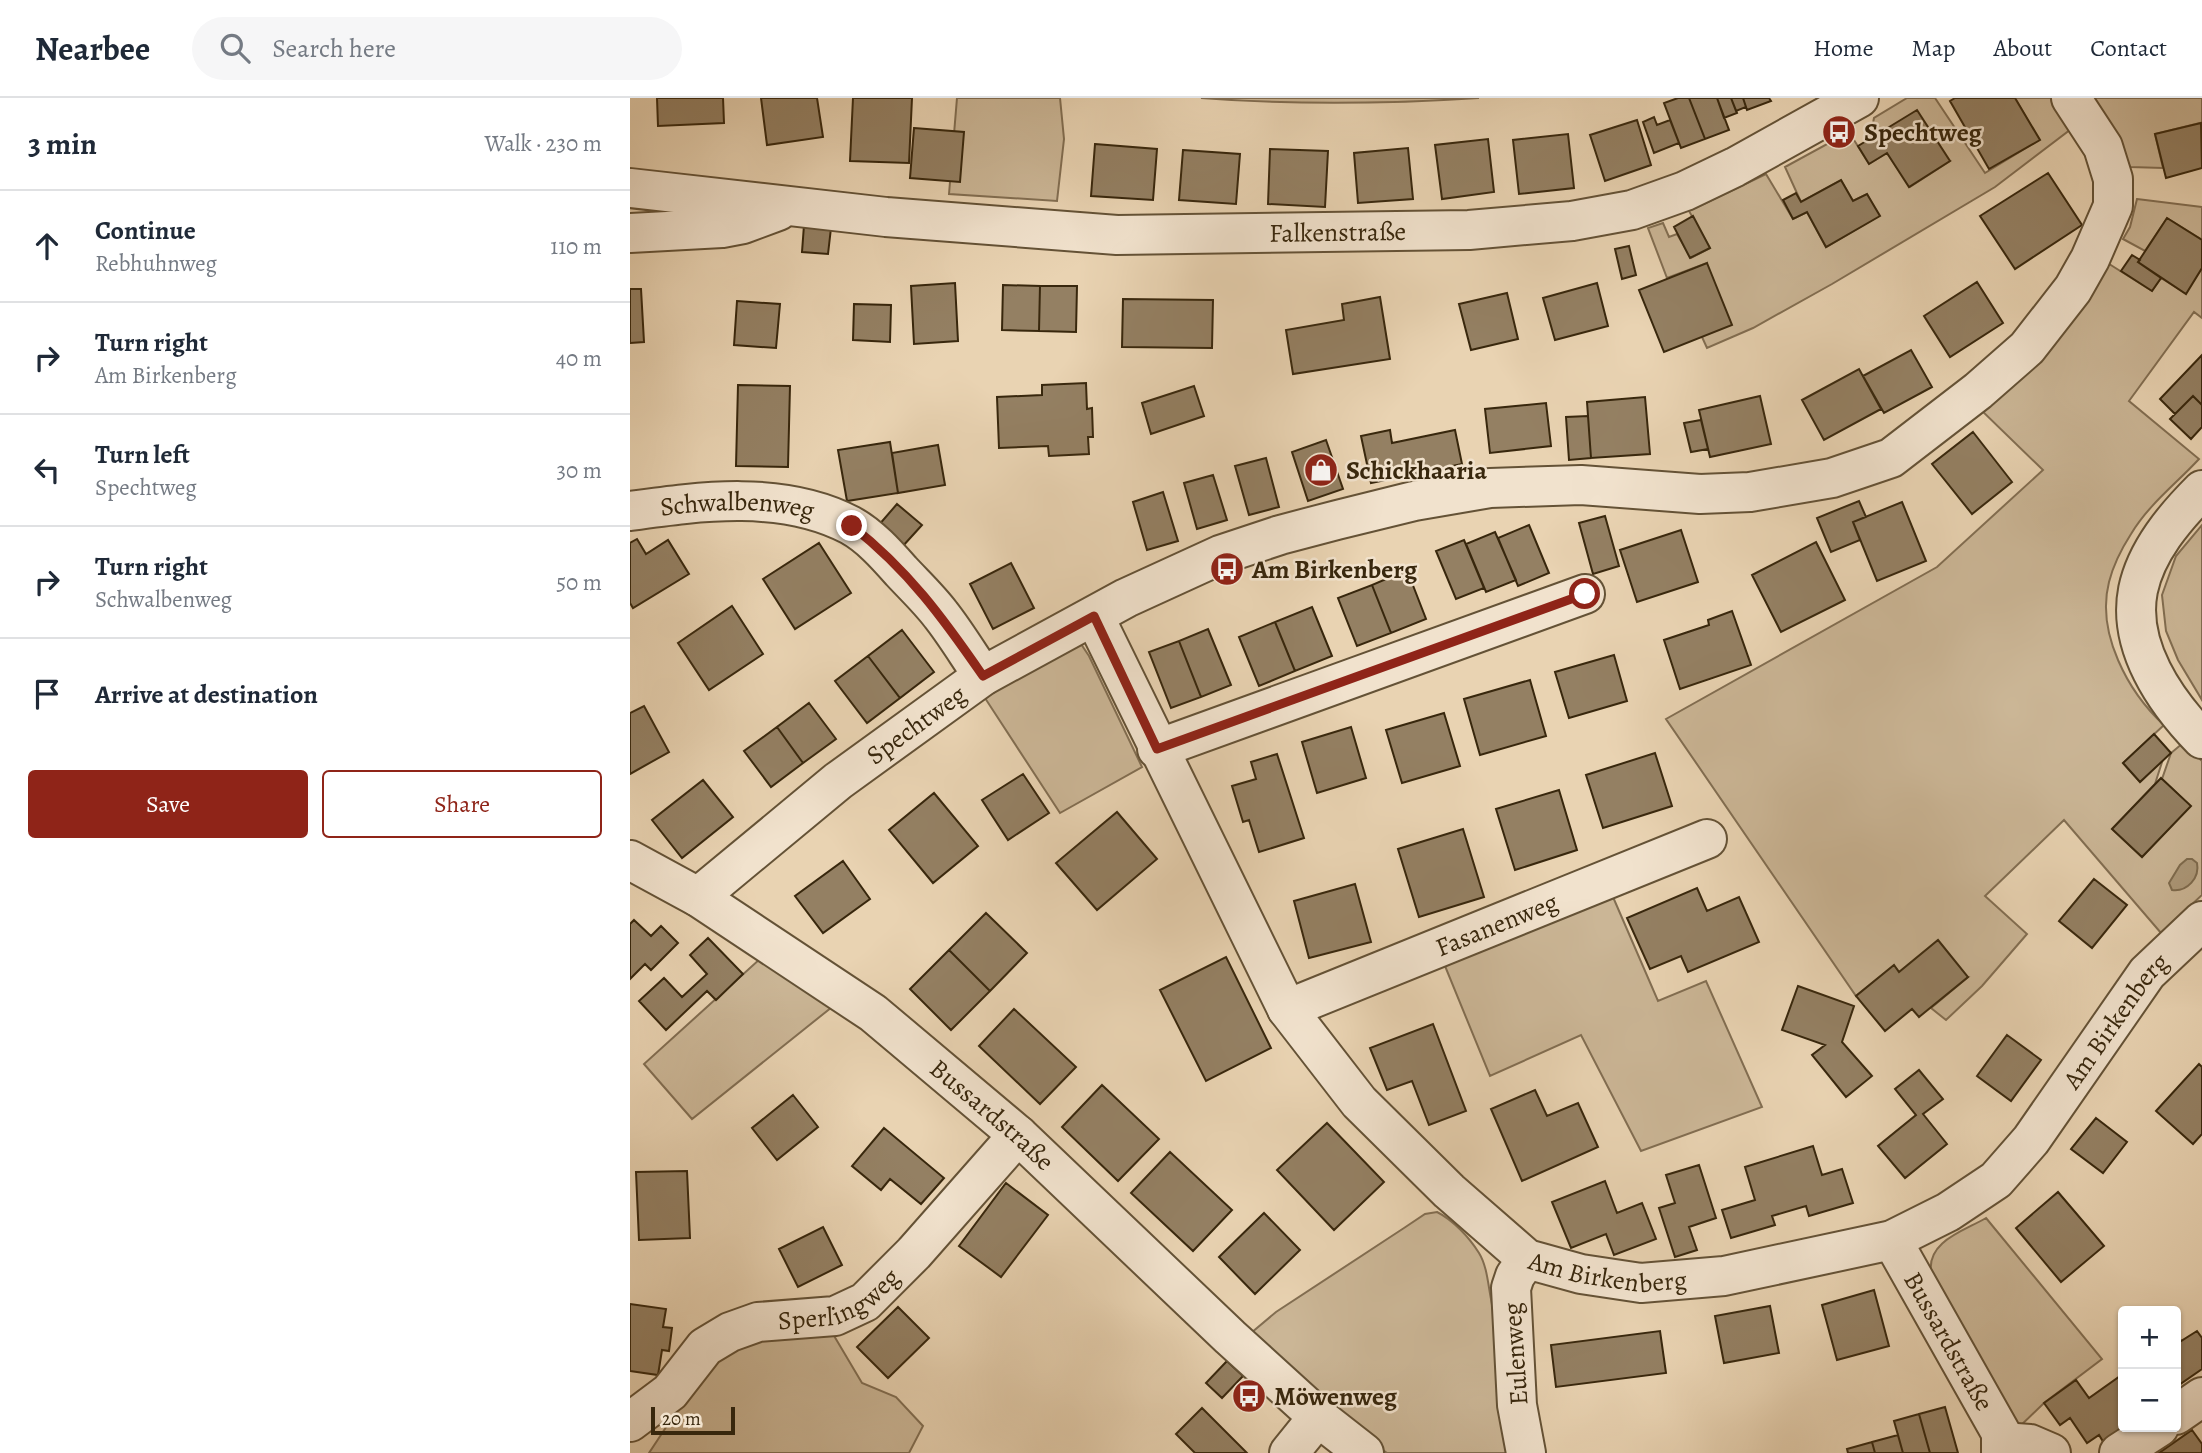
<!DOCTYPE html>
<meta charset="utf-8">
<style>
:root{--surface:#fff;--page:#f6f6f7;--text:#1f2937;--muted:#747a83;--line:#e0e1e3;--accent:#8f2418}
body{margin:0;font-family:Alegreya,serif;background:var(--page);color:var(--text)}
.controls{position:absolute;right:21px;bottom:21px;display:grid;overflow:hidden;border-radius:7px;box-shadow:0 2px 5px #0004}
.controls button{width:63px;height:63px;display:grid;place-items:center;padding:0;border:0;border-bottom:2px solid var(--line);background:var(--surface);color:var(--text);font:35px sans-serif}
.scale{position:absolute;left:21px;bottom:18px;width:84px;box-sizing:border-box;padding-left:7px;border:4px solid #38270d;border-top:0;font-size:19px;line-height:24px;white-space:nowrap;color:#38270d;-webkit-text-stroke:5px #f1e2cd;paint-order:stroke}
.stop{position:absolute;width:21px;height:21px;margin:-16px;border:5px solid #8f2418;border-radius:50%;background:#fff}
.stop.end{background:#8f2418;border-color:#fff;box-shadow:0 2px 7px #0008}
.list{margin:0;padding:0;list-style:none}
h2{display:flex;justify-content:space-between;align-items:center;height:91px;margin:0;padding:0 28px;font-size:30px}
h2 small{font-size:23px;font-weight:400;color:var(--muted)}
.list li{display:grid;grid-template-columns:46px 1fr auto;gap:21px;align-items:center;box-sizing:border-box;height:112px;padding:0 28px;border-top:2px solid var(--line)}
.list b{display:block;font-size:26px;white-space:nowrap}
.list p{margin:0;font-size:23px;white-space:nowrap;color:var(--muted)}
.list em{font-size:23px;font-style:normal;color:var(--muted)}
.actions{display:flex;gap:14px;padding:21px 28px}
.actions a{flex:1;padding:16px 0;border:2px solid var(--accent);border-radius:7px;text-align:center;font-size:24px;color:var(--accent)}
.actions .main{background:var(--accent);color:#fff}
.icon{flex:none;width:38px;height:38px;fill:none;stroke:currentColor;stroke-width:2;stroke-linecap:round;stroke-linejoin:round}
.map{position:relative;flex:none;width:1572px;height:1355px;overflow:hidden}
header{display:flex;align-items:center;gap:42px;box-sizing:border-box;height:98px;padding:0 35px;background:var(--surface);border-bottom:2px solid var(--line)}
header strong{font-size:33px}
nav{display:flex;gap:38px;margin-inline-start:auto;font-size:24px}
.search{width:490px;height:63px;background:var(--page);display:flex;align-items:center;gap:18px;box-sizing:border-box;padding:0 24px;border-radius:38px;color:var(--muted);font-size:26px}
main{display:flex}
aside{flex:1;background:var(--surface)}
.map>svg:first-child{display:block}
.green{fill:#cbb696;stroke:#826e52;stroke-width:2}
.water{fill:#ad997a;stroke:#7e6b4e;stroke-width:2}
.building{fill:#948063;stroke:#38270d;stroke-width:2}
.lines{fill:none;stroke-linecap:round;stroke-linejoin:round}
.minor-casing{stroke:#645236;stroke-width:42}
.minor{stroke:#f1e2cd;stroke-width:38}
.route{stroke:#8f2418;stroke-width:9}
.labels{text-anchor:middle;stroke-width:5;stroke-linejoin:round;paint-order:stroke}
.poi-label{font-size:26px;font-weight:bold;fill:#38270d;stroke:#f1e2cd;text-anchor:start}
.street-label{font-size:26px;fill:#38270d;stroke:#f1e2cd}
</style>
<header>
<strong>Nearbee</strong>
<div class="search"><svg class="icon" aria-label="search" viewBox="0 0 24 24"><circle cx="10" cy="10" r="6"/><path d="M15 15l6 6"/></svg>Search here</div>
<nav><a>Home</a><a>Map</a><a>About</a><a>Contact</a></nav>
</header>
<main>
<aside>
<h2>3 min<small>Walk · 230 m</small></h2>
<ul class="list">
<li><svg class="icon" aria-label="ahead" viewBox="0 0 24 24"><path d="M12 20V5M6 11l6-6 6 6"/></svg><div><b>Continue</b><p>Rebhuhnweg</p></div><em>110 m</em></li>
<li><svg class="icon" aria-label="right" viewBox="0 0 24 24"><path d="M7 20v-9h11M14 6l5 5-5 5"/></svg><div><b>Turn right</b><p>Am Birkenberg</p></div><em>40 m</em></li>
<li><svg class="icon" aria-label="left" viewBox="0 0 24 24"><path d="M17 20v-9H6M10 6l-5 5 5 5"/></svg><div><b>Turn left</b><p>Spechtweg</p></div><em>30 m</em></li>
<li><svg class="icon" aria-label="right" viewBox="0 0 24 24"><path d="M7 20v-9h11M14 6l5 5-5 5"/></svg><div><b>Turn right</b><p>Schwalbenweg</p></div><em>50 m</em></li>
<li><svg class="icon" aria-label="arrive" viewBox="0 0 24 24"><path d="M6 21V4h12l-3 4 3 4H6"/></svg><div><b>Arrive at destination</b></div></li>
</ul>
<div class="actions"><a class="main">Save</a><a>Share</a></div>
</aside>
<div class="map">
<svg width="1572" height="1355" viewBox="0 0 1572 1355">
<rect width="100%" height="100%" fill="#e9d3b2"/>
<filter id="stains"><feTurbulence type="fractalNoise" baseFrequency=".00286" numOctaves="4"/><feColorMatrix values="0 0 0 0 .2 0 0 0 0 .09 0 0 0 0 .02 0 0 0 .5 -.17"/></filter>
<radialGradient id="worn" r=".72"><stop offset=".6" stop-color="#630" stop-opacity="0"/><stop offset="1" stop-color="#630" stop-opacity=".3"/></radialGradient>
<path class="green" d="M327 0H430L434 41 427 103 319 96Z
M571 0H849C756 6 663 7 571 0Z
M1277 0H1305L1355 75 1409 42 1385 0H1421L1445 28 1365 89 1202 186 1123 230 1077 250 1072 239 1077 165 1037 180 1018 130 1033 125 1039 139 1047 136 1061 160 1080 150 1059 113 1136 76 1163 121 1177 114 1196 149 1249 118 1237 96 1223 103 1211 82 1171 104 1155 69 1219 34 1239 66 1257 55 1280 89 1320 63 1250 35 1243 25 1244 20Z
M1463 0H1572V30L1570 25 1525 36 1533 70 1500 69 1488 38Z
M1507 101 1572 109V142L1537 120 1515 153 1493 141 1500 129Z
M1476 164 1522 193 1531 180 1555 195 1572 170V220L1564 214 1499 303 1569 361C1546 386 1519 406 1501 436 1492 450 1483 468 1479 484 1466 535 1498 594 1534 627L1493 665 1510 684 1533 661 1525 686 1482 731 1512 759 1560 708 1532 681 1541 655 1553 645 1572 663V797L1531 835 1434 722 1355 798 1397 836 1352 888 1316 922 1301 910 1338 879 1269 874 1264 868 1226 898 1036 621 1307 469 1413 372 1349 310Z
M1572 427V602L1548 562 1536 533 1532 497 1546 458Z
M451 546 459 558 512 669 430 715 353 597Z
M983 799 1028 903 1076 883 1132 1009 1011 1053 951 937 860 978 815 868Z
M131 860 202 909 62 1021 14 966Z
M807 1114C823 1122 839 1139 849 1155 857 1168 858 1186 861 1201 870 1252 876 1304 883 1355H757L735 1339 621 1235 646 1214 774 1130 795 1116Z
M1356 1120 1472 1261 1414 1305 1385 1333 1301 1174C1297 1143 1334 1133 1356 1120Z
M200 1231 232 1285 266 1299 293 1328 279 1355H19L50 1308 98 1247Z"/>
<path class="water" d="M1557 761H1562L1567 765C1570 780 1557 794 1542 792L1539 785 1550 767Z"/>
<path class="building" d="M27 0H93L94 25 28 28Z
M131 0H187L193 39 137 47Z
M223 0H282L279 65 220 63Z
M1048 0H1059L1075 41 1051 50 1034 5Z
M1059 0H1087L1099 32 1075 41Z
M1087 0H1101L1107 15 1094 20Z
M1101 0H1113L1116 9 1106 13Z
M1113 0H1139L1141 3 1117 12Z
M1325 0H1385L1410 42 1359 71 1320 3Z
M1287 12 1320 63 1279 89 1257 55 1239 66 1228 48Z
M1024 19 1027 27 1040 22 1049 45 1024 55 1013 24Z
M1007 22 1021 67 975 83 960 37Z
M1571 25 1572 70 1536 80 1525 36Z
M284 30 334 34 330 84 280 80Z
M938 36 944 90 889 96 883 42Z
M858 41 864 94 812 101 805 47Z
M465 46 527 51 523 102 461 98Z
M778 50 783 101 728 105 724 55Z
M640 51 698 53 695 109 638 106Z
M553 52 610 56 606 106 549 102Z
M1418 75 1452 127 1385 171 1350 118Z
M1211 82 1223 103 1237 96 1250 118 1196 149 1177 114 1163 121 1153 102 1166 95 1171 104Z
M1063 118 1080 150 1060 160 1044 129Z
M1537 120 1572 142V170L1556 196 1508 164Z
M174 127 201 130 198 156 172 154Z
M999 148 1006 177 992 181 985 151Z
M1502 157 1510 162 1508 164 1531 180 1522 193 1491 173Z
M1077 165 1102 227 1034 254 1009 192Z
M1347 184 1373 225 1320 259 1294 218Z
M325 185 328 243 284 246 281 188Z
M967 185 978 228 925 242 913 200Z
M373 187 410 188 409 233 372 232Z
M410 188H447L446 234 409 233Z
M0 191H11L14 244 0 245Z
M877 195 888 241 841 252 829 206Z
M750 199 760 261 663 276 656 232 714 222 712 206Z
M493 201 583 202 582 250 492 249Z
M107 203 150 206 146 250 104 247Z
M224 206 261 207 260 244 223 242Z
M1281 252 1302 289 1254 315 1233 278Z
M1572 257V307L1563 298 1545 316 1530 301Z
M1229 271 1251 311 1194 342 1172 302Z
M456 285 457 311 462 310 463 339H458L459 356 419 358 418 348 369 350 367 299 412 297V287Z
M108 287 160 288 158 369 106 368Z
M564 288 574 318 521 336 512 305Z
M1130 298 1141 346 1080 359 1069 312Z
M1563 298 1572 307V329L1561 341 1540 321Z
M1015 299 1020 356 961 360 957 304Z
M916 305 921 348 860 355 855 311Z
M958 318 961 360 939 362 936 319Z
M1071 322 1078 351 1061 354 1054 325Z
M760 332 762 345 825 332 832 366 741 385 731 338Z
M1343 334 1382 384 1342 416 1302 366Z
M696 342 713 391 678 403 662 354Z
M260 344 268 395 217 403 208 352Z
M308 347 315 387 268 395 262 355Z
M636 360 649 409 619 417 605 368Z
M583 377 597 422 567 431 554 385Z
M533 394 548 443 517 452 503 404Z
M1229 403 1236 419 1223 424 1230 442 1201 454 1187 420Z
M1272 404 1296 463 1247 483 1223 424Z
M267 406 292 427 272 449 248 428Z
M975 418 989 468 963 476 949 425Z
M899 427 919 475 888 488 868 440Z
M1051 432 1068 484 1007 504 990 452Z
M865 434 886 482 856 494 836 446Z
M7 441 16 456 38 442 59 476 3 510 0 505V445Z
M834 442 854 490 826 501 806 453Z
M1186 444 1215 502 1151 534 1122 477Z
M189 445 221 495 165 531 133 481Z
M381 465 404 510 363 531 340 486Z
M777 472 796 521 761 535 742 487Z
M742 487 761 535 727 548 708 500Z
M102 508 133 556 79 592 48 545Z
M682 509 702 558 665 573 645 524Z
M1102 513 1121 567 1050 591 1034 542 1079 527 1078 522Z
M645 524 665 573 629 588 609 539Z
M578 531 601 587 571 599 549 543Z
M272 532 304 574 270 600 238 558Z
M549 543 571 599 541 610 519 554Z
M984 557 997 603 939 620 925 574Z
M238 558 270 600 237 625 205 583Z
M900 582 916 638 850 657 834 601Z
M179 605 206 641 173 665 147 629Z
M14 608 39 654 0 676V615Z
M814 615 830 668 772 685 756 632Z
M147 629 173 665 141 689 114 653Z
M721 629 736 680 687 695 672 644Z
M1524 636 1541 655 1510 684 1493 665Z
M1025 655 1042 708 973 730 956 677Z
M647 656 674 740 629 754 619 722 613 724 602 688 626 681 621 664Z
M393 676 419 715 378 742 352 702Z
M1531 680 1561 708 1512 759 1482 731Z
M73 682 103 719 52 760 22 722Z
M929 692 947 752 885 772 866 711Z
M304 695 348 748 303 785 259 732Z
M487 714 527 761 467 812 426 765Z
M833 731 854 799 789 819 768 751Z
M213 763 240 801 193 835 165 798Z
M1464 781 1497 807 1462 850 1429 823Z
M725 786 741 844 679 860 664 803Z
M1067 790 1077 813 1109 799 1129 844 1058 874 1051 858 1020 871 997 820Z
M356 815 397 855 360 893 319 852Z
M4 822 21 838 31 828 48 845 21 872 15 866 0 881V826Z
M78 840 113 876 86 902 77 893 36 932 9 903 34 880 52 899 77 876 60 857Z
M1308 842 1338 879 1289 919 1282 911 1255 933 1226 898 1264 867 1269 874Z
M319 852 360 893 321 932 280 891Z
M596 859 641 950 576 983 530 892Z
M1168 888 1224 908 1212 944 1242 978 1216 999 1182 957 1195 947 1152 932Z
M384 911 446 969 410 1006 349 948Z
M803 926 836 1013 799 1027 782 983 757 992 740 950Z
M1377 937 1411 962 1381 1003 1347 978Z
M1569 966 1572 969V1036L1563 1046 1526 1013Z
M1289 972 1313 1001 1293 1016 1317 1046 1275 1080 1248 1048 1286 1017 1265 991Z
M472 987 529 1041 488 1083 432 1029Z
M905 992 917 1018 948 1005 968 1049 892 1083 861 1011Z
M163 997 188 1029 147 1062 122 1030Z
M1466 1020 1497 1044 1473 1075 1441 1051Z
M697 1025 754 1084 704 1132 647 1072Z
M254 1030 314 1080 291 1106 260 1081 251 1092 222 1068Z
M1183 1048 1192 1077 1212 1071 1223 1105 1179 1118 1176 1108 1142 1118 1145 1127 1101 1140 1092 1112 1125 1102 1115 1069Z
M540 1054 602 1112 563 1153 501 1095Z
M1069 1067 1086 1120 1059 1129 1067 1152 1045 1159 1029 1110 1045 1105 1036 1077Z
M57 1073 60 1140 9 1142 6 1074Z
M975 1083 987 1115 1012 1105 1026 1141 984 1157 976 1136 941 1150 922 1104Z
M376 1085 418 1117 371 1179 329 1148Z
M1428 1094 1474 1148 1431 1184 1386 1130Z
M634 1115 670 1152 625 1196 589 1159Z
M193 1129 212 1167 168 1189 149 1151Z
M1244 1192 1259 1248 1207 1262 1192 1207Z
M0 1206 36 1211 33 1229 42 1230 39 1253 32 1252 28 1277 0 1273Z
M1140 1208 1149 1255 1094 1265 1085 1218Z
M268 1209 299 1240 258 1280 227 1249Z
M1030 1233 1036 1275 926 1289 921 1247Z
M1567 1233 1572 1240V1271L1546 1289V1235L1551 1243Z
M597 1263 613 1278 592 1300 576 1285Z
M1493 1276V1329H1507L1477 1350 1469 1337 1457 1345 1440 1320 1430 1327 1414 1305 1446 1282 1459 1300Z
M1315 1309 1328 1355H1300L1289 1316Z
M572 1310 617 1355H565L546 1336Z
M1289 1316 1300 1355H1273L1264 1323Z
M1562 1332 1572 1346V1355H1529Z
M1268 1337 1273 1355H1245L1242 1344Z
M1242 1344 1245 1355H1218L1217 1351Z"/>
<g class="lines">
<g class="minor-casing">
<g id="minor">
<path id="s1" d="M0 90 256 119 487 137 839 132 942 123 1002 112 1055 93 1105 69 1229 0"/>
<path d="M0 135 92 130 113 126 148 113"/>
<path d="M1572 392C1545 419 1516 453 1508 492 1497 548 1535 603 1572 641"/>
<path id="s2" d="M0 413C71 403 153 392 220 427 240 438 256 456 271 473 284 487 299 501 311 517 326 536 339 558 353 578"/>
<path id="s3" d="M464 518 657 911 729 1004 819 1093 897 1161 951 1176 1011 1185 1094 1178 1262 1142 1318 1114 1366 1082 1401 1042 1517 875 1572 823"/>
<path d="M527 651 955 496"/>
<path id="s4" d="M0 762 68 799 243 915 388 1037 600 1239 688 1319 734 1355"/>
<path id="s5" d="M68 799 208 683 353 578 496 500 590 457 650 437 707 422 784 403 860 390 951 387 1070 396 1120 394 1202 380 1261 360 1348 293 1397 250 1443 191 1460 161 1483 108V81L1473 49 1441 0"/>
<path id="s6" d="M657 911 1077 741"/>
<path id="s7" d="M1262 1142 1371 1335V1355"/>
<path d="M1546 1317 1572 1299"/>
<path id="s8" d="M0 1324 40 1294 75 1249 100 1234 128 1224 205 1218 235 1204 284 1155 388 1037"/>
<path d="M1372 1344 1400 1346 1421 1355"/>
<path d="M659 1355 688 1319"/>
<path d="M896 1355 887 1307 881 1190 885 1178 897 1161"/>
<path d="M1489 1355 1529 1329"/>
</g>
</g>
<use href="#minor" class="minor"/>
</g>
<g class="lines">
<path class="route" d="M222 428C278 472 313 520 353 578L464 518 527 651 955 496"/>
</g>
<defs>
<g id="bus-disc" transform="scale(1.75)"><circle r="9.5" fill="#8f2418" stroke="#f1e2cd"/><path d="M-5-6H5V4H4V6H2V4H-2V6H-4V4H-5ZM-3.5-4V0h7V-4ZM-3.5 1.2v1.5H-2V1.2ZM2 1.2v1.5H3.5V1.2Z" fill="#fff"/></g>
<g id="shop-disc" transform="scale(1.75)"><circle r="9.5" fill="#8f2418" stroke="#f1e2cd"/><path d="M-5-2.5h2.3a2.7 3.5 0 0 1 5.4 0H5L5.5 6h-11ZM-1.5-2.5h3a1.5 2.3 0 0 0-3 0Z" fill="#fff"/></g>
</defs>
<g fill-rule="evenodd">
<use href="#bus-disc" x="1209" y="34"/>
<use href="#shop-disc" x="691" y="372"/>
<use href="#bus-disc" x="597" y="471"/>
<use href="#bus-disc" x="619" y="1298"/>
</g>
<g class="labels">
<g class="poi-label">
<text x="1234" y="43">Spechtweg</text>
<text x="716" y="381">Schickhaaria</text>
<text x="622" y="480">Am Birkenberg</text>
<text x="644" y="1307">Möwenweg</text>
</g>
<g class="street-label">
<text dy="9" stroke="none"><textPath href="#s1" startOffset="710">Falkenstraße</textPath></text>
<text dy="9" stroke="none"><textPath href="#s2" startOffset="108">Schwalbenweg</textPath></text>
<text dy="9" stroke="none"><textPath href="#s5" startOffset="278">Spechtweg</textPath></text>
<text dy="9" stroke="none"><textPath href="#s6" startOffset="226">Fasanenweg</textPath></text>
<text dy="9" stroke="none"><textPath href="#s3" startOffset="1477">Am Birkenberg</textPath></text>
<text dy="9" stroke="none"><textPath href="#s4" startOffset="444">Bussardstraße</textPath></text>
<text dy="9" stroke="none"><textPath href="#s3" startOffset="868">Am Birkenberg</textPath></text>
<text dy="9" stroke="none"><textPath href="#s8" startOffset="252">Sperlingweg</textPath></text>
<text dy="9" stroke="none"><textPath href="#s7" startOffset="116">Bussardstraße</textPath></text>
<text transform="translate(885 1256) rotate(-94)" y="9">Eulenweg</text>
</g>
</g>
<rect width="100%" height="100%" filter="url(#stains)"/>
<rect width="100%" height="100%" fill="url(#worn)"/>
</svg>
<div class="controls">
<button>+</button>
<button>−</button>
</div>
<div class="scale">20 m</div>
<div class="stop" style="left:955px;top:496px"></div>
<div class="stop end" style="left:222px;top:428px"></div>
</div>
</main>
